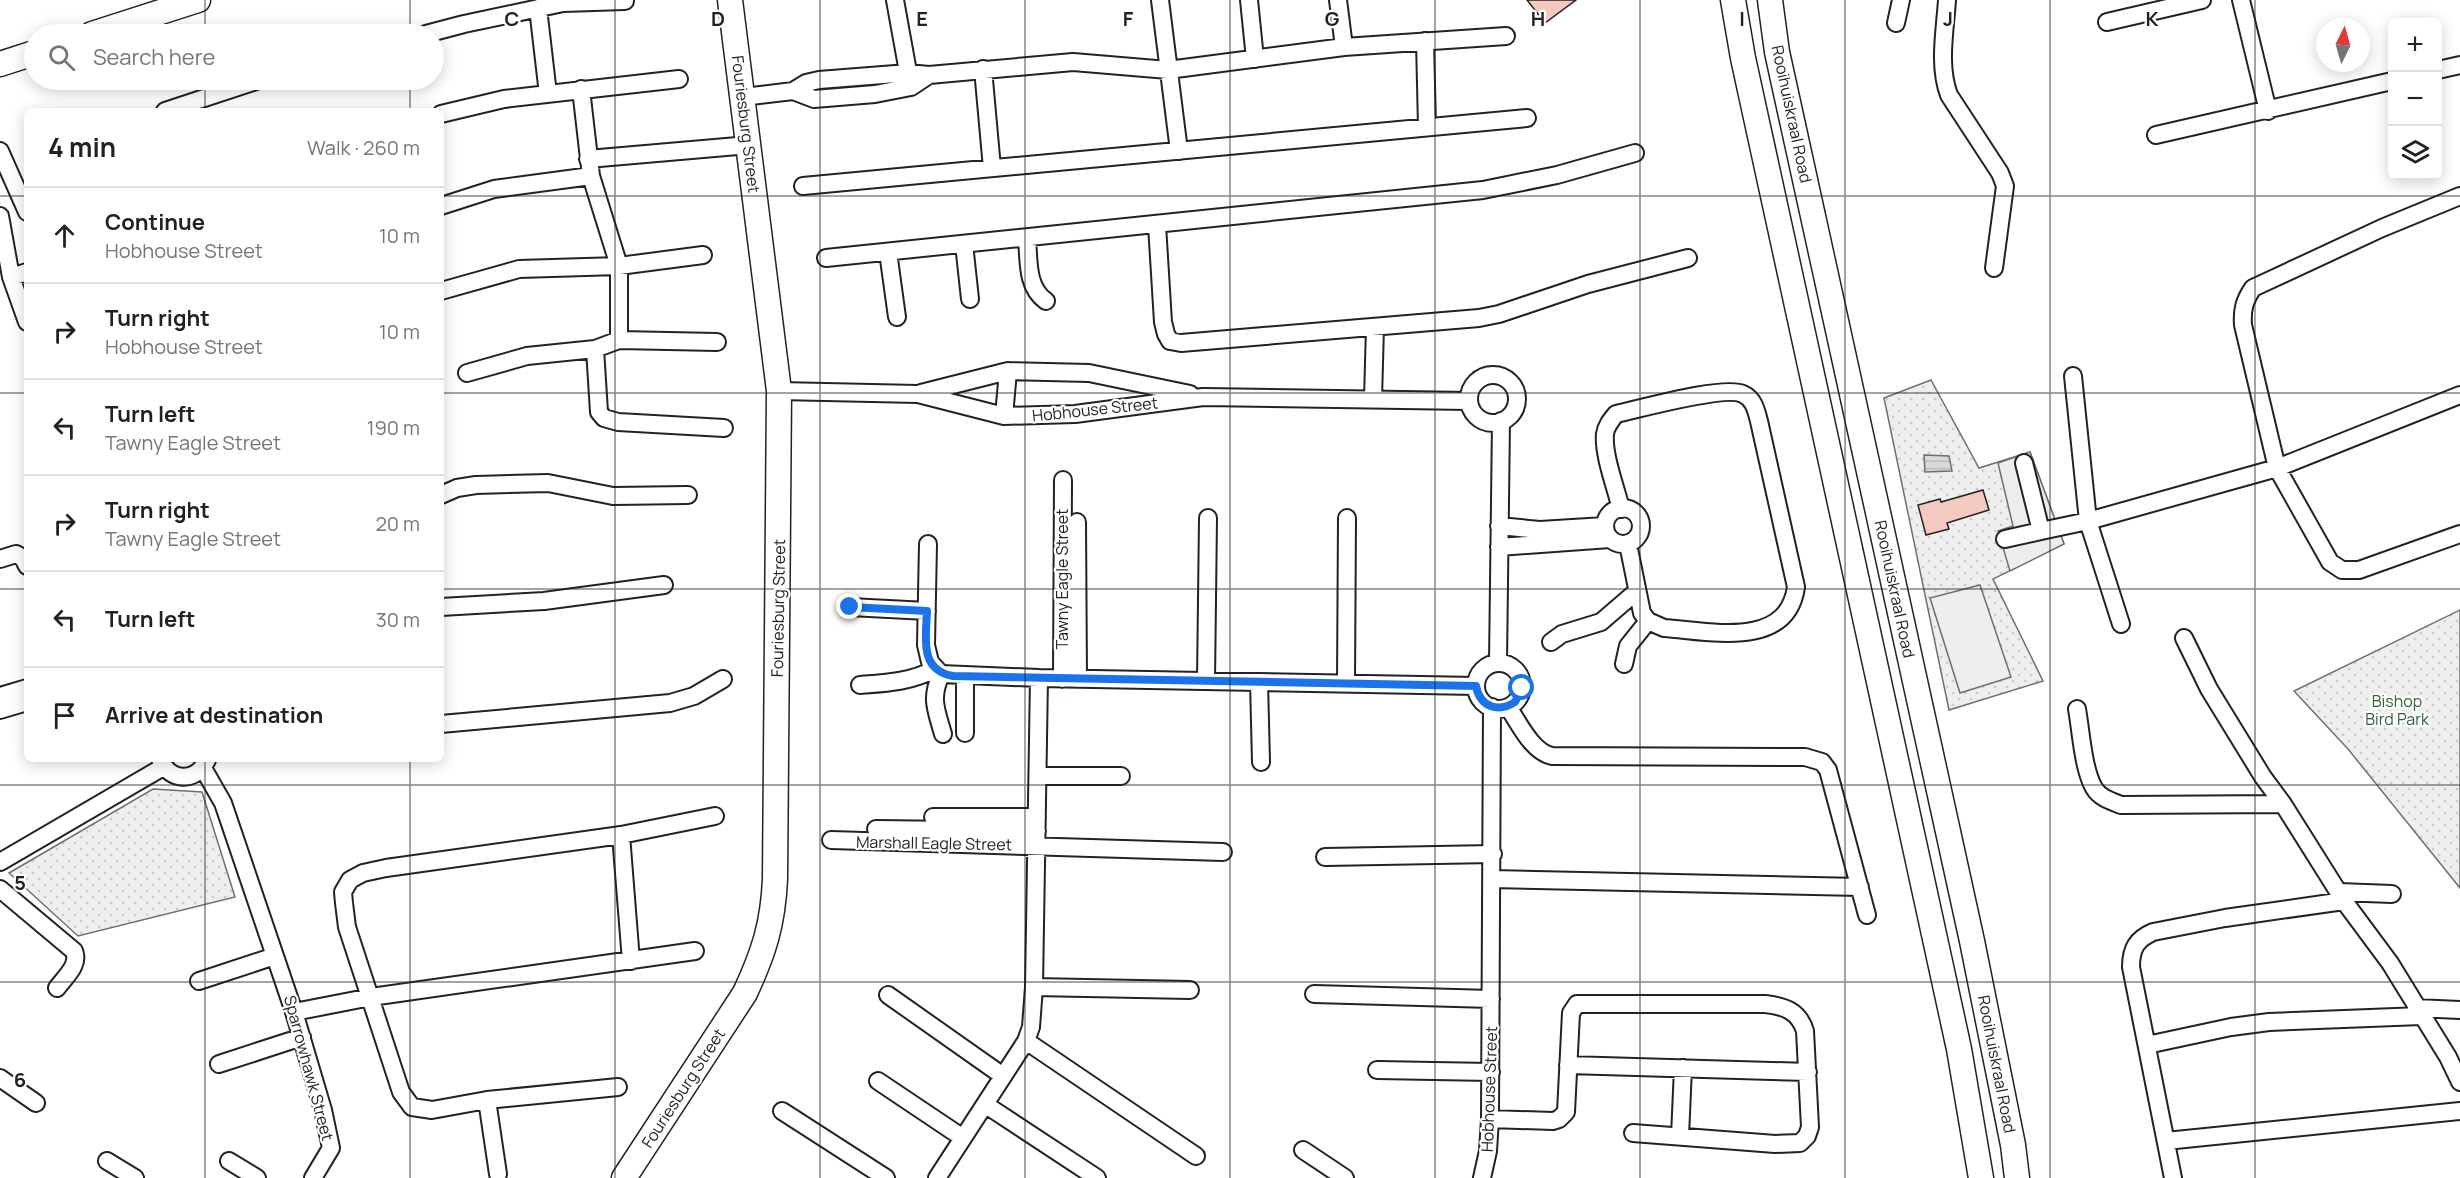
<!DOCTYPE html>
<meta charset="utf-8">
<style>
:root{--surface:#fff;--page:#f6f6f6;--text:#202124;--muted:#757577;--line:#e0e0e0}
body{margin:0;font-family:Manrope,sans-serif;background:var(--page);color:var(--text)}
.controls{position:absolute;right:18px;top:18px;display:grid;overflow:hidden;border-radius:9px;box-shadow:0 3px 15px #0003}
.controls button{width:54px;height:54px;display:grid;place-items:center;padding:0;border:0;border-bottom:2px solid var(--line);background:var(--surface);color:var(--text);font:30px sans-serif}
.compass{position:absolute;left:2316px;top:18px;width:54px;height:54px;border-radius:50%;background:var(--surface);box-shadow:0 3px 15px #0003;rotate:5deg}
.stop{position:absolute;width:18px;height:18px;margin:-14px;border:4px solid #1a73e8;border-radius:50%;background:#fff}
.stop.end{background:#1a73e8;border-color:#fff;box-shadow:0 2px 6px #0008}
.list{margin:0;padding:0;list-style:none}
h2{display:flex;justify-content:space-between;align-items:center;height:78px;margin:0;padding:0 24px;font-size:26px}
h2 small{font-size:20px;font-weight:400;color:var(--muted)}
.list li{display:grid;grid-template-columns:39px 1fr auto;gap:18px;align-items:center;box-sizing:border-box;height:96px;padding:0 24px;border-top:2px solid var(--line)}
.list b{display:block;font-size:22px;white-space:nowrap}
.list p{margin:0;font-size:20px;white-space:nowrap;color:var(--muted)}
.list em{font-size:20px;font-style:normal;color:var(--muted)}
.icon{flex:none;width:33px;height:33px;fill:none;stroke:currentColor;stroke-width:2;stroke-linecap:round;stroke-linejoin:round}
.map{position:relative;flex:none;width:2460px;height:1178px;overflow:hidden}
.search{position:absolute;background:var(--surface);box-shadow:0 3px 15px #0003;left:24px;top:24px;width:420px;height:66px;display:flex;align-items:center;gap:15px;box-sizing:border-box;padding:0 21px;border-radius:33px;color:var(--muted);font-size:22px}
.panel{position:absolute;background:var(--surface);box-shadow:0 3px 15px #0003;left:24px;top:108px;width:420px;height:654px;border-radius:9px}
.map>svg:first-child{display:block}
.park{fill:url(#park-dots);stroke:#6f6f6f;stroke-width:1.5}
.garden{fill:#eee;stroke:#6f6f6f;stroke-width:1.5}
.parking{fill:#ededed;stroke:#6f6f6f;stroke-width:1.5}
.water{fill:url(#water-rules);stroke:#6f6f6f;stroke-width:1.5}
.building{fill:#f3c9c0;stroke:#222;stroke-width:1.5}
.lines{fill:none;stroke-linecap:round;stroke-linejoin:round}
.street-casing{stroke:#222;stroke-width:20}
.secondary-casing{stroke:#222;stroke-width:27}
.street{stroke:#fff;stroke-width:16}
.secondary{stroke:#fff;stroke-width:24}
.route{stroke:#1a73e8;stroke-width:8}
.grid{fill:none;stroke:#222;stroke-width:1.5;stroke-opacity:0.55}
.labels{text-anchor:middle;stroke-width:4.5;stroke-linejoin:round;paint-order:stroke}
.street-label{font-size:16px;fill:#222;stroke:#fff}
.park-label{font-size:16px;fill:#2f5e38;stroke:#fff}
.grid-label{font-size:20px;text-anchor:middle;font-weight:bold;fill:#222;stroke:#fff;stroke-width:4.5;stroke-linejoin:round;paint-order:stroke}
</style>
<div class="map">
<svg width="2460" height="1178" viewBox="0 0 2460 1178">
<defs>
<pattern id="park-dots" width="8" height="8" patternUnits="userSpaceOnUse" patternTransform="scale(1.5)"><rect width="8" height="8" fill="#eee"/><path d="M2 2h.1M6 6h.1" fill="none" stroke="#ccc" stroke-width="1.8" stroke-linecap="round"/></pattern>
<pattern id="water-rules" width="6" height="5" patternUnits="userSpaceOnUse" patternTransform="scale(1.5)"><rect width="6" height="5" fill="#d9d9d9"/><path d="M0 2.5h6" fill="none" stroke="#bababa"/></pattern>
</defs>
<rect width="100%" height="100%" fill="#fff"/>
<path class="park" d="M1931 380 1979 468 2030 452 2064 544 1993 579 2043 681 1949 710 1884 398Z
M2460 610V888L2348 749 2294 691Z
M153 789 202 792 235 897 78 936 9 873Z"/>
<path class="garden" d="M1980 585 2011 677 1960 693 1930 598Z"/>
<path class="parking" d="M2030 452 2064 544 2010 571 1998 531 2013 526 1998 463Z"/>
<path class="water" d="M1924 455 1949 456 1952 471 1925 472Z"/>
<path class="building" d="M1527 0H1576L1545 23Z
M1983 490 1989 510 1947 523 1949 529 1926 535 1918 505 1940 499 1941 502Z"/>
<g class="lines">
<g class="street-casing">
<path id="street" d="M895 0 910 83
M1160 0 1179 151
M1249 0 1255 59
M1338 0 1344 47
M1947 0C1945 31 1938 66 1949 95L2000 173 2005 186 1994 268
M2241 0 2268 111
M538 8 548 94
M2107 22 2202 0
M1896 23 1901 0
M426 34 464 24 563 3 625 1
M1425 41 1427 127
M983 69 992 168
M2438 70 2460 65
M581 89 591 176 619 266V340L595 349 599 412 604 418 618 422 724 428
M793 91 814 99 875 94 911 87 929 75
M743 97 793 91 806 83 819 80 908 73 929 75 1073 62 1168 70 1344 47 1506 36
M165 111 259 80
M441 114 504 99 679 79
M2156 135 2392 81
M0 151 27 212
M588 159 749 145
M803 186 1527 118
M2460 196 2382 228 2253 288C2244 301 2242 310 2243 325L2277 468 2330 562 2342 570H2359L2460 534
M441 206 494 189 591 176
M0 216 11 277 27 322
M1157 225 1163 322 1166 334 1170 341 1181 343 1479 318 1499 314 1588 284 1688 258
M1027 238C1029 260 1026 287 1046 301
M964 244 970 299
M888 252 897 317
M826 258 1483 190 1557 175 1635 153
M11 277 27 272
M441 291 519 269 619 266 703 255
M619 340 717 342
M467 373 527 356 595 349
M1469 399a24 24 0 1 1 48 0a24 24 0 1 1-48 0Z
M2073 376 2088 521 2121 624
M779 391 918 394 1004 416 1075 414 1203 397 1469 401
M921 393 1008 371 1089 373 1190 394
M1373 399 1375 327
M1004 416 1008 371
M441 495 457 488 476 485 548 483 613 496 688 495
M1605 526a18 18 0 1 1 36 0a18 18 0 1 1-36 0Z
M1621 509C1616 488 1603 455 1605 434 1606 426 1611 420 1616 414 1640 409 1724 385 1743 394 1754 399 1756 410 1759 421L1796 587C1787 650 1709 631 1664 628L1648 621 1642 613 1628 544
M1077 522 1078 679
M1499 526 1540 530 1605 526
M2041 531 2088 521 2277 468 2460 395
M2005 539 2041 531 2024 463
M928 544 926 645 930 662 941 674 1039 678 1476 686
M1499 547 1610 539
M0 559 16 554 23 558 27 566
M441 607 544 601 664 585
M850 607 927 611
M2184 638 2209 689 2263 777 2283 804 2344 901 2390 963 2448 1057 2460 1082
M1551 642 1562 634 1601 622 1637 591
M1498 663 1501 421
M1476 686a23 23 0 1 1 46 0a23 23 0 1 1-46 0Z
M1624 664 1628 646 1648 621
M941 674C930 699 936 709 943 734
M1062 679 1063 480
M1206 681 1208 518
M1259 682 1261 762
M1346 683 1347 518
M860 685C886 683 911 682 935 669
M0 696 27 688
M1508 707C1519 723 1532 752 1552 756L1805 757 1822 762 1828 770 1867 915
M2077 709C2081 731 2083 769 2094 788 2100 798 2111 801 2121 805L2283 804
M0 710 27 702
M441 724 670 703 694 696 723 679
M965 733V676
M160 759C170 782 196 783 207 760
M203 768 223 803 294 1012 323 1110 331 1148 313 1178
M1038 776H1121
M933 817H1037
M876 829 1037 831
M621 835 631 961
M831 840 1223 852
M1325 857 1493 854
M0 862 163 767
M1492 879 1860 887
M0 889 74 951C80 965 65 977 57 988
M2339 892 2392 894
M199 981 275 956
M1034 987 1190 990
M1314 994 1491 999
M888 995 1003 1076
M2416 1008 2460 1010
M294 1012 371 997 695 951
M1026 1041 1196 1156
M2147 1045 2231 1027 2269 1022 2421 1016
M219 1064 302 1037
M1568 1065 1808 1072
M1377 1070 1491 1072
M0 1078 36 1103
M878 1081 963 1138
M618 1087 487 1100 432 1110 412 1107 401 1092 347 927 344 903 343 892 350 880 363 873 386 868 621 835 715 816
M487 1100 498 1174
M986 1105 1097 1178
M782 1111 886 1178
M1490 1119 1553 1121 1559 1119 1566 1112 1571 1013 1577 1004H1765C1784 1006 1799 1011 1805 1031L1810 1127 1807 1136 1800 1143 1775 1144 1633 1133
M1680 1136 1683 1068
M2166 1141 2460 1111
M1303 1150 1345 1178
M107 1161 135 1178
M229 1161 257 1178
M937 1178 1026 1041 1031 1027 1034 987 1039 678
M1482 1178 1488 1151 1490 1119 1492 707
M2173 1178 2131 967C2131 948 2137 939 2153 932L2225 918 2344 901"/>
</g>
<g class="secondary-casing">
<path id="secondary" d="M1733 0 1743 58 1959 1049 1981 1178
M1770 0 1777 52 1972 941 2013 1145 2017 1178
M92 34 198 0
M0 64 34 53
M624 1178 745 993C764 952 773 924 775 879L779 391 730 0"/>
</g>
<use href="#street" class="street"/>
<use href="#secondary" class="secondary"/>
</g>
<g class="lines">
<path class="route" d="M850 607 927 611C926 638 919 670 953 676L1476 686C1480 707 1498 713 1515 702L1522 688"/>
</g>
<path class="grid" d="M205 0V34M410 0V34M615 0V1178M820 0V1178M1025 0V1178M1230 0V1178M1435 0V1178M1640 0V1178M1845 0V1178M2050 0V1178M2255 0V1178M205 80V111M410 80V111M0 196H27M441 196H2460M0 393H27M441 393H2460M0 589H27M441 589H2460M205 759V1178M410 759V1178M0 785H2460M0 982H2460"/>
<g class="labels">
<g class="street-label">
<text transform="translate(1792 114) rotate(78)" y="6">Rooihuiskraal Road</text>
<text transform="translate(746 124) rotate(83)" y="6">Fouriesburg Street</text>
<text transform="translate(1095 409) rotate(-6)" y="6">Hobhouse Street</text>
<text transform="translate(1062 579) rotate(-90)" y="6">Tawny Eagle Street</text>
<text transform="translate(1895 589) rotate(78)" y="6">Rooihuiskraal Road</text>
<text transform="translate(778 608) rotate(-89)" y="6">Fouriesburg Street</text>
<text transform="translate(934 843) rotate(1)" y="6">Marshall Eagle Street</text>
<text transform="translate(1997 1064) rotate(79)" y="6">Rooihuiskraal Road</text>
<text transform="translate(309 1068) rotate(75)" y="6">Sparrowhawk Street</text>
<text transform="translate(683 1088) rotate(-57)" y="6">Fouriesburg Street</text>
<text transform="translate(1489 1089) rotate(-88)" y="6">Hobhouse Street</text>
</g>
<g class="park-label">
<text x="2397" y="707">Bishop<tspan x="2397" dy="18">Bird Park</tspan></text>
</g>
</g>
<g class="grid-label">
<text x="512" y="26">C</text>
<text x="718" y="26">D</text>
<text x="922" y="26">E</text>
<text x="1128" y="26">F</text>
<text x="1332" y="26">G</text>
<text x="1538" y="26">H</text>
<text x="1742" y="26">I</text>
<text x="1948" y="26">J</text>
<text x="2152" y="26">K</text>
<text x="20" y="890">5</text>
<text x="20" y="1087">6</text>
</g>
</svg>
<div class="controls">
<button>+</button>
<button>−</button>
<button><svg class="icon" aria-label="layers" viewBox="0 0 24 24"><path d="M12 4l9 5-9 5-9-5zM3 14l9 5 9-5"/></svg></button>
</div>
<svg class="compass" viewBox="-18 -18 36 36"><path d="M0-13l5 13h-10z" fill="#e53935"/><path d="M0 13l5-13h-10z" fill="#757577"/></svg>
<div class="stop" style="left:1522px;top:688px"></div>
<div class="stop end" style="left:850px;top:607px"></div>
<div class="search"><svg class="icon" aria-label="search" viewBox="0 0 24 24"><circle cx="10" cy="10" r="6"/><path d="M15 15l6 6"/></svg>Search here</div>
<section class="panel">
<h2>4 min<small>Walk · 260 m</small></h2>
<ul class="list">
<li><svg class="icon" aria-label="ahead" viewBox="0 0 24 24"><path d="M12 20V5M6 11l6-6 6 6"/></svg><div><b>Continue</b><p>Hobhouse Street</p></div><em>10 m</em></li>
<li><svg class="icon" aria-label="right" viewBox="0 0 24 24"><path d="M7 20v-9h11M14 6l5 5-5 5"/></svg><div><b>Turn right</b><p>Hobhouse Street</p></div><em>10 m</em></li>
<li><svg class="icon" aria-label="left" viewBox="0 0 24 24"><path d="M17 20v-9H6M10 6l-5 5 5 5"/></svg><div><b>Turn left</b><p>Tawny Eagle Street</p></div><em>190 m</em></li>
<li><svg class="icon" aria-label="right" viewBox="0 0 24 24"><path d="M7 20v-9h11M14 6l5 5-5 5"/></svg><div><b>Turn right</b><p>Tawny Eagle Street</p></div><em>20 m</em></li>
<li><svg class="icon" aria-label="left" viewBox="0 0 24 24"><path d="M17 20v-9H6M10 6l-5 5 5 5"/></svg><div><b>Turn left</b></div><em>30 m</em></li>
<li><svg class="icon" aria-label="arrive" viewBox="0 0 24 24"><path d="M6 21V4h12l-3 4 3 4H6"/></svg><div><b>Arrive at destination</b></div></li>
</ul>
</section>
</div>
